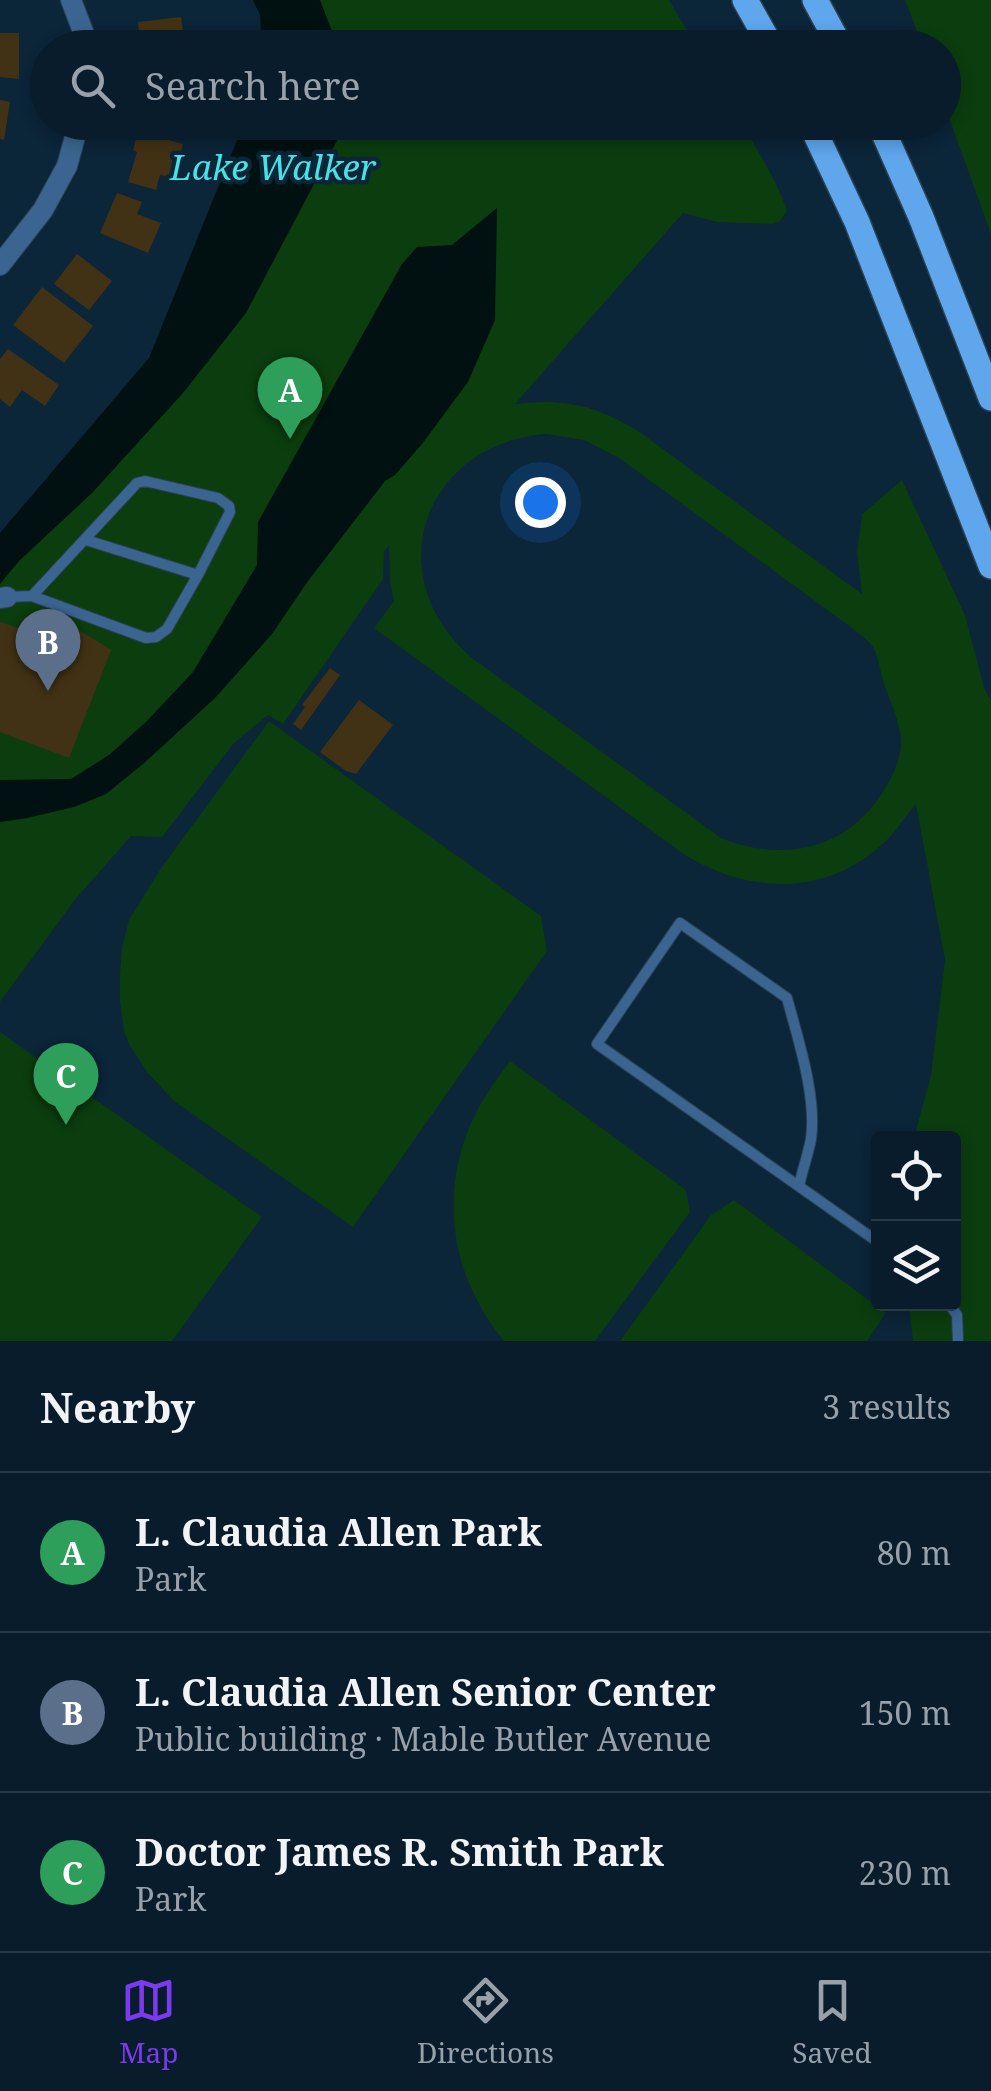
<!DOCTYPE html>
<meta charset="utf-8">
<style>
:root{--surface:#081c2b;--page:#162937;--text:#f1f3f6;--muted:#98a1a9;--line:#293a47;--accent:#7c3aed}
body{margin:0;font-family:"Noto Serif",serif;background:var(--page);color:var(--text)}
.controls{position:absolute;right:30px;bottom:30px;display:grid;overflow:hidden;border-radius:10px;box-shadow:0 5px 15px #0003}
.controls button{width:90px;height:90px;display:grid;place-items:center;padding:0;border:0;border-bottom:2px solid var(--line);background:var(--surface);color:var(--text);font:50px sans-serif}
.you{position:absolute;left:540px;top:502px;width:35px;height:35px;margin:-25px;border:8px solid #fff;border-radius:50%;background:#1a73e8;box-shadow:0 0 0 15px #1a73e833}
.badge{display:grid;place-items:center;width:65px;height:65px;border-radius:50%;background:var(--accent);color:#fff;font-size:32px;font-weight:700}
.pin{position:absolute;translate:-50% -82px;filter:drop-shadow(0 2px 5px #0008)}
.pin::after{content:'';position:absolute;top:52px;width:35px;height:30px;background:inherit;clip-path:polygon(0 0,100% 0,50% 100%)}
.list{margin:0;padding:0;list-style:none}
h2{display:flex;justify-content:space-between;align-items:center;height:130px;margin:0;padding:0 40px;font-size:42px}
h2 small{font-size:32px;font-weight:400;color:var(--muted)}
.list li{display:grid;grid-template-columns:65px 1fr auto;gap:30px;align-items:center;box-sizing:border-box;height:160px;padding:0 40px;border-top:2px solid var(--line)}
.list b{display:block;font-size:38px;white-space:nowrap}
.list p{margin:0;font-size:32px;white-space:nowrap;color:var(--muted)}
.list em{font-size:32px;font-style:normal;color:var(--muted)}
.icon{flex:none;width:55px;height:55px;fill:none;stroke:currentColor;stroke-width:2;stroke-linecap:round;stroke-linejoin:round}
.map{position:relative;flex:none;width:991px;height:1341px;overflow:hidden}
.search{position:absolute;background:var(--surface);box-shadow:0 5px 15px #0003;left:30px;right:30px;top:30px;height:110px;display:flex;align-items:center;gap:25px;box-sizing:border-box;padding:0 35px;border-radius:55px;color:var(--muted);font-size:38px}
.sheet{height:610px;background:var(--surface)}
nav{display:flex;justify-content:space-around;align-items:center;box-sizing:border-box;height:140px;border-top:2px solid var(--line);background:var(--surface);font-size:28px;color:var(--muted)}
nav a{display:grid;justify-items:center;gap:5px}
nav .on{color:var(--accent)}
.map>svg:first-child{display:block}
.green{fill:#0b3d0e;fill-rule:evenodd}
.water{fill:#011011}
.building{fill:#423215}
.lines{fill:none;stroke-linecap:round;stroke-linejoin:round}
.service-casing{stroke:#2a4255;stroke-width:12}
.minor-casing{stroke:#2a4255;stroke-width:22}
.primary-casing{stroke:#2a4255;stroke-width:28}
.service{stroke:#3b6590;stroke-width:10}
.minor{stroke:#3b6590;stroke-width:20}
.primary{stroke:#5fa6ed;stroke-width:25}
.labels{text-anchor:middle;stroke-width:9;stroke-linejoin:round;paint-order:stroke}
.water-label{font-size:35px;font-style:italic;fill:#47e2e5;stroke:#0b2539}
</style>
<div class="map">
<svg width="991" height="1341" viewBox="0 0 991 1341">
<rect width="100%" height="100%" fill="#0b2539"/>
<path class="green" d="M285 0H669L697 47H308Z
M905 0H991V234L944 104V48L923 47Z
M282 123H741C754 144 780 186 787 211L780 221 773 224 717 222 683 213 515 404C563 398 596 405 638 431L862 594 857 552 862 514 902 480 965 615 984 688 991 701V1341H913L909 1304H954V1138H914L931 1075 945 960 916 804C906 815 898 829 887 840 828 897 751 895 685 855L374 628 394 601 390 582 389 546 384 551 383 579 283 724 268 715 234 743 162 837 131 836 74 901 0 1002V540L194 339ZM546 434 584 440 619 458 852 628C859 634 870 641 874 649 879 660 881 675 885 687 891 703 899 721 901 739 902 756 893 776 884 790 848 850 783 863 721 838L472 658C377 576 423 444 546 434Z
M269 721 541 916 547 951 353 1227 174 1101 147 1072 129 1044 124 1032 120 1001V973L122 948 129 920 161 868Z
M0 1032 262 1217 172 1341H0Z
M510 1061 686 1190 690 1212 595 1341H504C452 1278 438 1197 472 1121 482 1099 496 1080 510 1061Z
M734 1200 886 1313 867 1341H620L711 1215Z"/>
<path class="water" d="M253 0H320L338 47H262L260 15Z
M244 123H343L342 131 246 313 183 393 92 493 19 561 0 584V533L149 358Z
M497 208 495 320 468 382 422 444 395 475 385 481 308 581 272 634 215 698 143 764 106 794 74 807 27 818 0 822V780L71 779 109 755 147 721 193 672 257 565 258 522 402 264 417 247 452 245Z"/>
<path class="building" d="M181 17 185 47 141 48 138 22Z
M0 33H19V79L0 77Z
M0 100 10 102 4 140 0 139Z
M138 132 183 144 174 178 160 175 156 190 128 182 137 152 133 150Z
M117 193 142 202 137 214 161 223 148 253 100 233Z
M77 254 112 281 89 310 54 284Z
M42 287 93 326 64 363 13 325Z
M8 349 59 385 45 406 22 390 10 407 0 399V359Z
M42 616 74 627 111 650 69 758 0 732V622L35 634Z
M330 668 340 675 301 730 293 724 305 707 302 705Z
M359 700 393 725 356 774 346 771 320 752Z"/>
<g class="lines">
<g class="service-casing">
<path id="service" d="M86 540 198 575
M7 597 32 596 146 638 156 637 167 629 198 575 230 512 229 506 218 498 145 481 137 483 32 596
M799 1186C802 1171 808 1155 811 1139 817 1097 798 1039 787 998L680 923 597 1044 878 1242
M949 1304 957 1315 958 1341"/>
</g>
<g class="minor-casing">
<path id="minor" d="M71 0 84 34V48
M0 265 43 210 67 166 79 122
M0 598 7 597"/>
</g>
<g class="primary-casing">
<path id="primary" d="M745 0 772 48
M815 0 841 48
M810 122 857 222 991 566
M879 122 921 217 991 398"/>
</g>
<use href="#service" class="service"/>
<use href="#minor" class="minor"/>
<use href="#primary" class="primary"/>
</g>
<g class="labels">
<g class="water-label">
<text x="273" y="180">Lake Walker</text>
</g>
</g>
</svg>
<div class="controls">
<button><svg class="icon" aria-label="locate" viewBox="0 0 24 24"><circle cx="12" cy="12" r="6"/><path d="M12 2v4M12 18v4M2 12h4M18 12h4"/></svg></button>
<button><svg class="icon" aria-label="layers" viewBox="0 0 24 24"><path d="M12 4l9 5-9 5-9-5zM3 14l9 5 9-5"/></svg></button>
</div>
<div class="you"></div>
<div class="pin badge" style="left:290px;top:439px;background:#2e9e5b">A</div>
<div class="pin badge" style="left:48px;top:691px;background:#5c6f8a">B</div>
<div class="pin badge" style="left:66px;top:1125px;background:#2e9e5b">C</div>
<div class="search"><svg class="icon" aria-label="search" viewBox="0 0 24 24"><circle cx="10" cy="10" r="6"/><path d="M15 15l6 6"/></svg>Search here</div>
</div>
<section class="sheet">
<h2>Nearby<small>3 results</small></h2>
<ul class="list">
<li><span class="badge" style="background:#2e9e5b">A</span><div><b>L. Claudia Allen Park</b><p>Park</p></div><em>80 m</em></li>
<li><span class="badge" style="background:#5c6f8a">B</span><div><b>L. Claudia Allen Senior Center</b><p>Public building · Mable Butler Avenue</p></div><em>150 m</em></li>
<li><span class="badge" style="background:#2e9e5b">C</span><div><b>Doctor James R. Smith Park</b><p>Park</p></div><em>230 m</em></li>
</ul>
</section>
<nav>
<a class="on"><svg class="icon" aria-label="map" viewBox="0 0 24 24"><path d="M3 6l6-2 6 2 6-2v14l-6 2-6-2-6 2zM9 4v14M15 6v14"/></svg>Map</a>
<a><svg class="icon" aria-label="directions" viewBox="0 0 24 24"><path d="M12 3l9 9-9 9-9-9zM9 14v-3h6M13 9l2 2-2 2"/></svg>Directions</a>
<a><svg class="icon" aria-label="saved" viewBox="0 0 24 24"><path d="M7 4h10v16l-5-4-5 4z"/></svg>Saved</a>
</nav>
